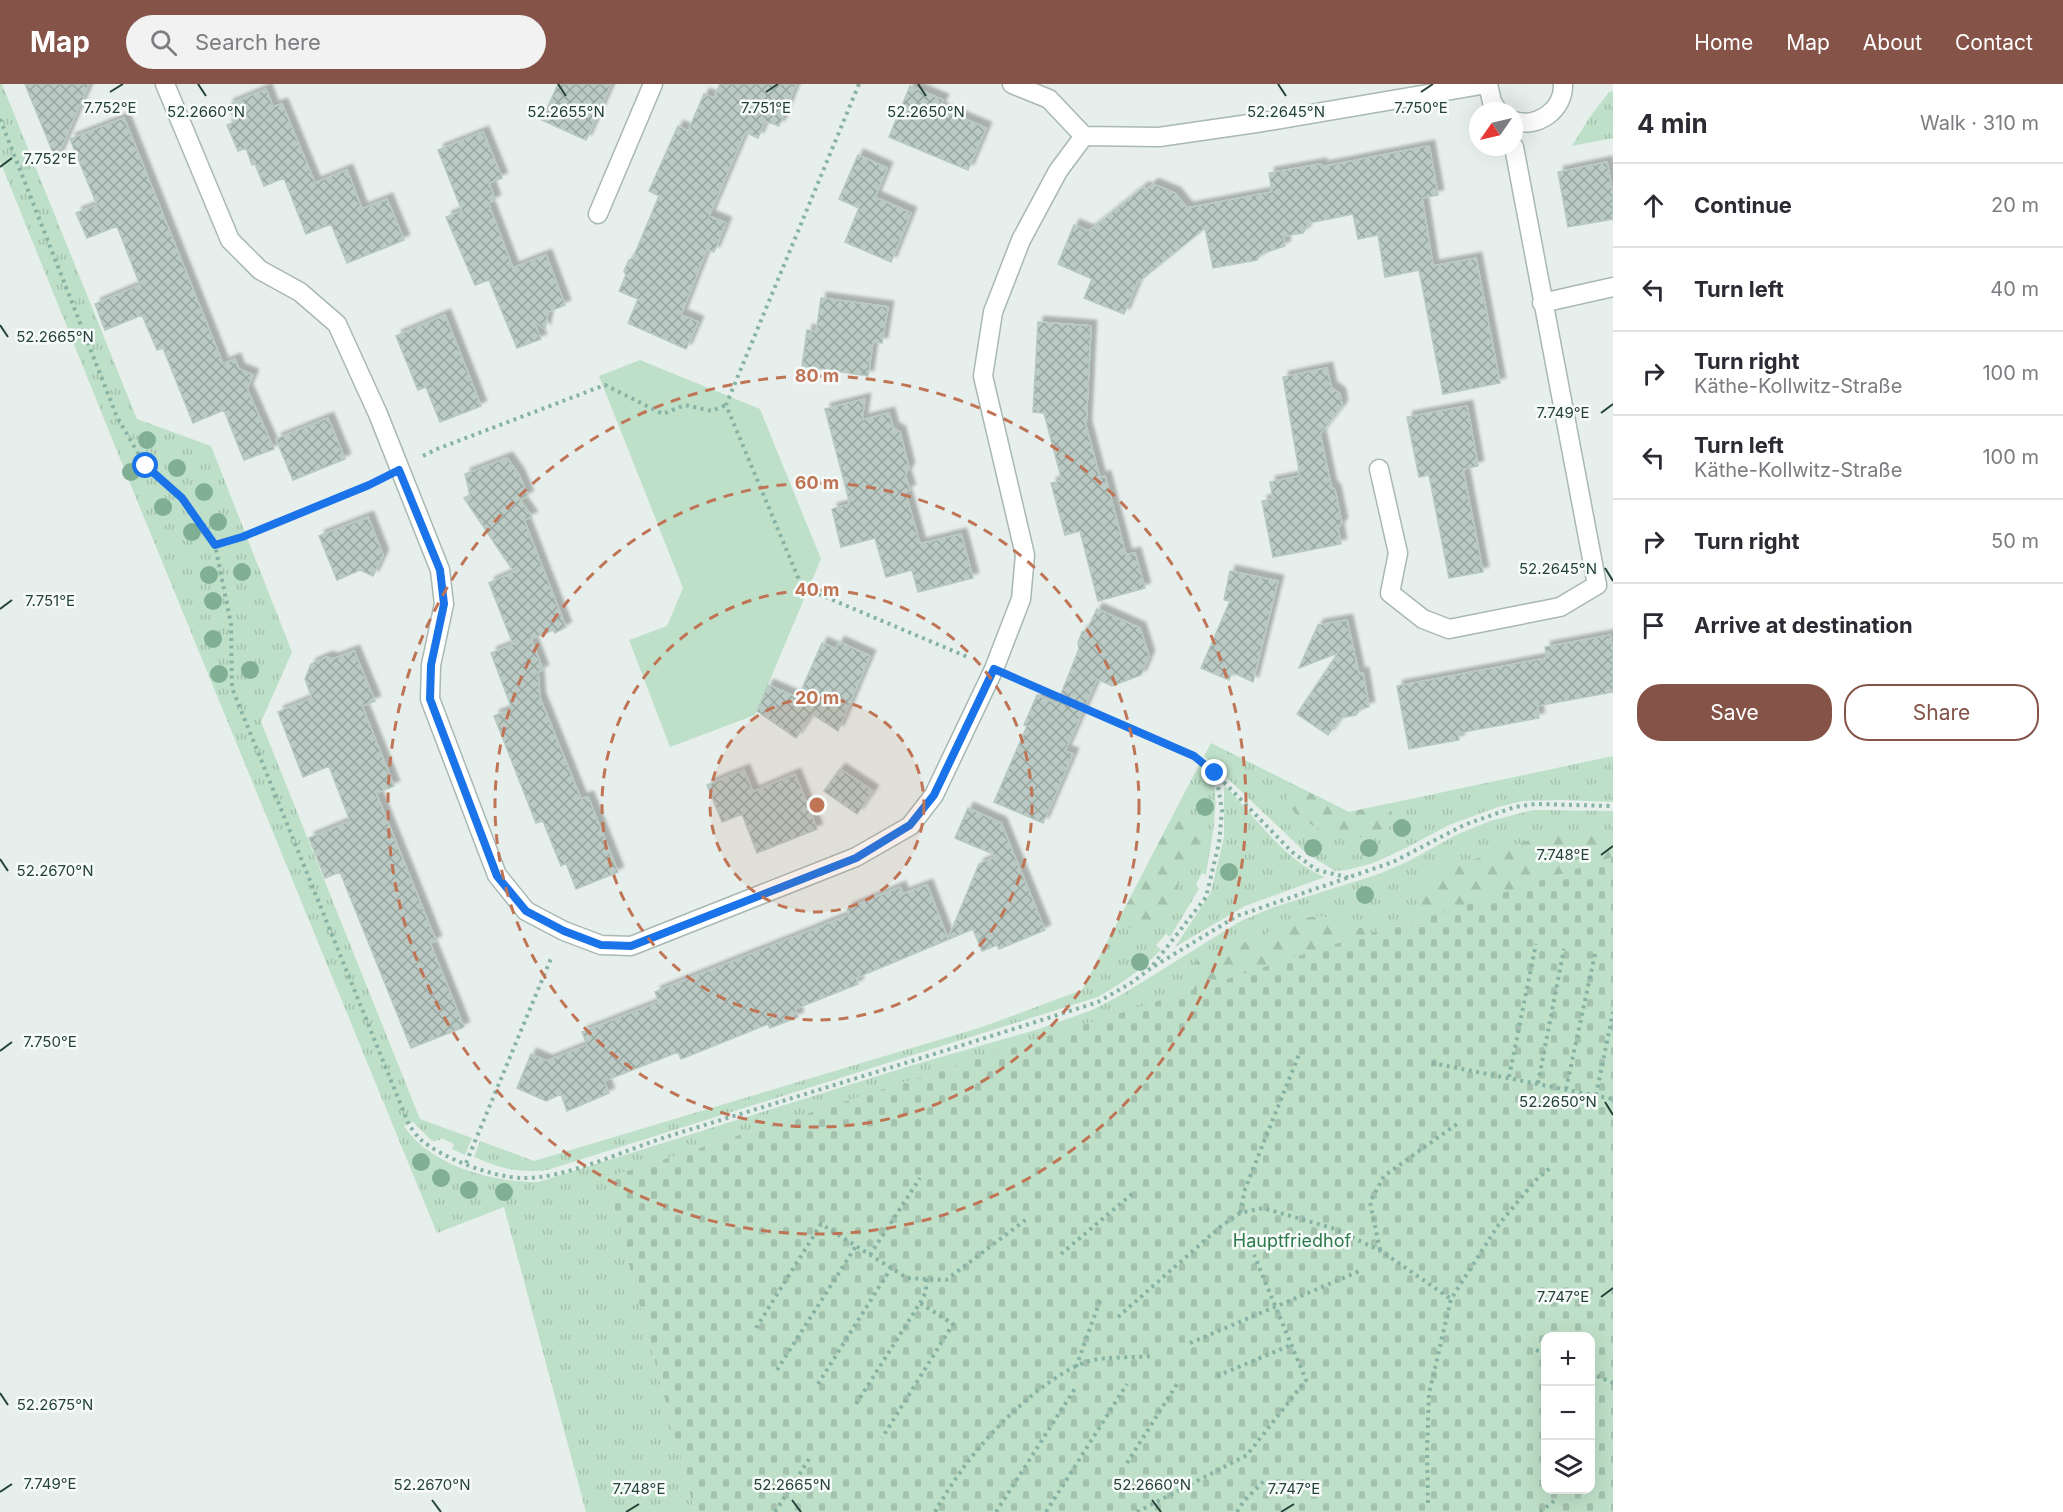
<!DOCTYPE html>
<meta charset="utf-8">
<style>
:root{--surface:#fff;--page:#f2f2f3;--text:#2b2b33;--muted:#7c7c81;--line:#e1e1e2;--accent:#855347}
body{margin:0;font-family:Inter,sans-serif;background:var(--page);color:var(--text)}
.controls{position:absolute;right:18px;bottom:18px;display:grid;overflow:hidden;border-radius:12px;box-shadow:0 6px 24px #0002}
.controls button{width:54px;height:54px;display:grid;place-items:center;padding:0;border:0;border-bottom:2px solid var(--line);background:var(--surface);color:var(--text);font:30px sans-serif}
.compass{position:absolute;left:1469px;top:18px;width:54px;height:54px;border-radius:50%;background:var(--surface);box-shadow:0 6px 24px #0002;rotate:236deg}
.stop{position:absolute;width:18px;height:18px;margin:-14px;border:4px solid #1a73e8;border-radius:50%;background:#fff}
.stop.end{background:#1a73e8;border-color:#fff;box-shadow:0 2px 6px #0008}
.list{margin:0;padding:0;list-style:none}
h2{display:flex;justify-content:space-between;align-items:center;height:78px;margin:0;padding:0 24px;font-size:26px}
h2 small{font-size:20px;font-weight:400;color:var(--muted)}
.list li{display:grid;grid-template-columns:39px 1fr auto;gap:18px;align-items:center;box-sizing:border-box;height:84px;padding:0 24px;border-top:2px solid var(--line)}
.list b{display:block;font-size:22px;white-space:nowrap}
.list p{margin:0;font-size:20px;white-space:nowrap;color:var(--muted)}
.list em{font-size:20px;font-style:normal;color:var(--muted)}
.actions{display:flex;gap:12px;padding:18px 24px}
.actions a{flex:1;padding:14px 0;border:2px solid var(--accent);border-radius:24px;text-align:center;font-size:21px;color:var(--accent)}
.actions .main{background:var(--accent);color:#fff}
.icon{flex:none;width:33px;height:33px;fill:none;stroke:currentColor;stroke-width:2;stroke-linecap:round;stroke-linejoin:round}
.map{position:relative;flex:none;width:1613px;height:1428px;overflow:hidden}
header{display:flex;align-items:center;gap:36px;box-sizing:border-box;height:84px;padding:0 30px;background:var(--accent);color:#fff}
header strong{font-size:28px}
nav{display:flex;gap:33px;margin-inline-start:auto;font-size:21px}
.search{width:420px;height:54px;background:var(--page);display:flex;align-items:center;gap:15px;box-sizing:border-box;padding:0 21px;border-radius:33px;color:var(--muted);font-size:22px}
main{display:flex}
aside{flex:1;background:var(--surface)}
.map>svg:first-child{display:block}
.grass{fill:url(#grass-tufts)}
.forest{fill:url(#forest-firs)}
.cemetery{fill:url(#cemetery-stones);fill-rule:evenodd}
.park{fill:#bfe0c8}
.building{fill:url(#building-cross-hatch);stroke:#b8c9c2;stroke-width:1.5;filter:url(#shadow)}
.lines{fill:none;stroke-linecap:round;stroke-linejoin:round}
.minor-casing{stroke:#a8b8b2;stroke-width:21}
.path{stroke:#86b3a5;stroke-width:4;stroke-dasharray:3 4.5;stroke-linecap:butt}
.minor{stroke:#fff;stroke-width:18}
.tree{fill:#80af93}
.route{stroke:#1a73e8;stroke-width:8}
.ticks{fill:none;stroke:#24423a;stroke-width:2}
.ring{fill:none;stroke:#c07456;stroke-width:3;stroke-dasharray:10 8}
.labels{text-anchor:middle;stroke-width:5;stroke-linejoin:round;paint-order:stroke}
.park-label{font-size:18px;fill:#2d7a4b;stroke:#f7fbf9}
.ticks-label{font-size:15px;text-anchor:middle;fill:#24423a;stroke:#f7fbf9;stroke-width:5;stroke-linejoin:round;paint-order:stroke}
.centre{fill:#c07456;stroke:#f7fbf9;stroke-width:3}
.ring-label{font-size:18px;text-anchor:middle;font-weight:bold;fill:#c07456;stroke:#f7fbf9;stroke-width:5;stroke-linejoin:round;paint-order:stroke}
</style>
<header>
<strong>Map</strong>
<div class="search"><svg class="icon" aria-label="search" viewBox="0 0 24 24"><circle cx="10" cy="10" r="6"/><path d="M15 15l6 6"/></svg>Search here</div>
<nav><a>Home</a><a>Map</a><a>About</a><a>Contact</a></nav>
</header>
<main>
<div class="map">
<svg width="1613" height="1428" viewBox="0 0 1613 1428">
<defs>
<pattern id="grass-tufts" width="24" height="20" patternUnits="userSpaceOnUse" patternTransform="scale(1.5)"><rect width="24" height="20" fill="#bfe0c8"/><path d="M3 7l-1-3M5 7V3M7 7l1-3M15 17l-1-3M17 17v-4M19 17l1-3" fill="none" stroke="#a4c1ad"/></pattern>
<pattern id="forest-firs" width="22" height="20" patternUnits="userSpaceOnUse" patternTransform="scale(1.5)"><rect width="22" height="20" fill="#bfe0c8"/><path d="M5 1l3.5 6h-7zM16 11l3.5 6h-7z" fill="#a4c1ad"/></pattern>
<pattern id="cemetery-stones" width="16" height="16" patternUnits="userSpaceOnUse" patternTransform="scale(1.5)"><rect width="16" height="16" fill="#bfe0c8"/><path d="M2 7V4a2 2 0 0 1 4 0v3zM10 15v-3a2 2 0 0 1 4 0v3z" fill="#a4c1ad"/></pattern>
<pattern id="building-cross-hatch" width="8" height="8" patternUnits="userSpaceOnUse" patternTransform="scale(1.5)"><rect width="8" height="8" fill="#bbcac4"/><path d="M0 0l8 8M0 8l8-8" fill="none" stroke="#98a6a0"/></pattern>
<filter id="shadow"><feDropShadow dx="5.5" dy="-5.5" stdDeviation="1.5" flood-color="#0004"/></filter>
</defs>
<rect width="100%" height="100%" fill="#e6efeb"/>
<path class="grass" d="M0 0H2L137 335 211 362 292 568 261 638 420 1035 472 1054 465 1071 452 1065 454 1060 441 1054 440 1056 432 1057 413 1038 404 1042C431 1082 491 1098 538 1098L913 981 1039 945 1092 926 1123 910 1239 838 1274 823 1379 790 1409 777 1456 751 1490 737 1533 726 1613 727V773L1420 836 1370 849 606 1094 695 1428H586L504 1123 437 1149 134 409 0 77Z
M1613 7V54L1572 62 1589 34 1609 8Z
M1211 659 1349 728 1613 672V718L1562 716 1523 717 1498 723 1449 741 1406 764 1373 779 1347 786 1335 787 1306 769 1204 672Z
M1199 681C1202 684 1208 687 1210 690 1223 708 1209 770 1206 791L1202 789 1196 800 1199 805 1170 853 1166 850 1156 861 1161 866C1142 885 1121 900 1098 913L547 1086C515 1089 503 1085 474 1073L480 1057 534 1077 982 943 1082 906Z
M1225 702C1255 732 1286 778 1325 793L1245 822 1175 863 1211 808 1224 753V705Z"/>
<path class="forest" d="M1286 697 1349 728 1387 720 1392 729 1391 741C1381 749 1364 755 1351 753 1333 752 1296 738 1289 720 1286 714 1287 704 1286 697Z
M1179 720 1195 740 1201 762 1184 785 1180 795 1175 816 1157 842 1145 848 1117 840Z
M1579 748 1613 756V818L695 1428 606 1094 1185 908 1190 883 1204 871 1227 861 1243 859 1264 852 1285 836 1320 832 1354 840 1371 849 1420 836 1417 825 1422 805 1436 789 1526 757Z"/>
<path class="cemetery" d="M1613 773V1428H695L606 1094 1370 849 1420 836ZM1546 1252H1590V1406H1546Z"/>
<path class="park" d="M640 276 760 325 821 475 755 631 670 663 629 556 667 542 683 504 599 292Z"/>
<path class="building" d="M25 0H89L56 76Z
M558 0H611L586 56 542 36Z
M720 0H796L779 42 765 37 758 54 745 48 709 132 726 139 714 168 707 165 681 231 698 238 686 265 628 239 638 215 619 207 626 191 624 187 629 176 633 174 659 112 649 107 678 42 688 47 704 10 714 14Z
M910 2 943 16 939 24 986 44 968 86 889 53Z
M266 5 273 23 282 20 315 99 347 86 362 125 387 115 404 156 347 179 331 140 306 150 284 94 264 102 255 80 252 81 246 64 238 67 227 41 235 38 228 21Z
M124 34 223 280 235 275 239 285 253 291 247 305 274 365 244 376 224 326 193 339 163 264 157 266 142 231 105 246 95 220 140 201 117 142 87 154 76 129 97 121 70 55Z
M483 48 502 94 489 99 495 116 488 119 513 184 546 171 565 221 548 228 545 245 533 236 541 255 517 264 489 196 475 201 446 133 462 127 438 66Z
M1429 62 1438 111 1422 114 1433 182 1476 174 1500 299 1443 310 1419 186 1385 193 1378 151 1358 155 1353 130 1309 139 1303 149 1283 152 1285 162 1261 170 1257 176 1213 184 1205 144 1137 199 1124 230 1084 214 1092 195 1058 180 1074 141 1089 147 1144 103 1146 106 1153 100 1175 109 1187 124 1272 108 1269 89 1321 80V83Z
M858 71 887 84 875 113 911 129 891 178 845 158 859 124 839 115Z
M1607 78 1613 111V135L1568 143 1558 88Z
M821 214 888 223 882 259 873 258 868 292 802 282 807 246 816 248Z
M445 231 481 322 440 338 426 303 418 306 396 252Z
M1038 238 1091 242 1086 342 1100 394 1105 392 1126 471 1135 469 1145 504 1098 517 1080 447 1065 451 1051 399 1062 397 1044 329 1033 328Z
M1327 284 1331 303 1340 310 1342 322 1320 350 1331 402 1335 406 1342 439 1338 444 1341 460 1273 473 1262 417 1273 415 1270 398 1300 392 1283 293Z
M865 315 862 336 889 329 893 344 900 348 909 384 905 391 910 406 905 407 920 460 961 450 973 494 918 508 912 486 886 493 875 454 841 463 832 425 850 420 825 325Z
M1467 322 1478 382 1463 385 1483 488 1449 494 1429 391 1419 393 1407 333Z
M328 334 345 375 293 396 276 355Z
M507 374 519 391 528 412 520 416 532 433 524 436 565 541 566 543 555 549 553 546 531 555 543 586 538 588 540 614 581 715 588 713 618 788 576 805 566 779 561 782 543 737 536 739 494 632 512 625 491 569 513 560 489 499 514 488 464 414 470 411 465 390Z
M368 433 383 471 373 492 360 486 337 496 319 452Z
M1230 487 1278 497 1253 598 1232 588 1229 596 1201 584 1230 517 1224 516Z
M1097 525 1140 544 1149 572 1141 591 1112 602 1097 595 1065 667 1073 670 1043 739 994 718 1027 642 1024 641 1037 611 1057 620 1079 565 1078 559 1082 548 1087 546Z
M1347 536 1359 590 1363 589 1369 623 1360 625 1356 631 1340 634 1328 651 1297 630 1338 569 1299 584 1318 541Z
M1610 551 1613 566V608L1537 622 1539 634 1458 649 1459 656 1409 665 1397 602 1547 574 1545 563Z
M839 558 870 572 838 647 812 630 796 654 757 627 768 601 798 614 822 559 836 565Z
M354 567 375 617 362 622 394 702 376 709 436 857 430 859 464 943 411 964 340 788 325 794 309 754 350 737 329 682 303 693 278 628 312 614 305 595 311 580 327 573 333 575Z
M840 685 873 707 857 730 824 707Z
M744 686 753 708 795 690 817 745 757 769 742 730 722 738 707 701Z
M968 724 1001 739 1045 846 999 865 997 861 982 867 973 845 856 894 858 900 795 925 798 933 770 944 768 940 681 975 678 968 604 997 609 1009 567 1027 561 1010 546 1017 517 1004 531 970 547 977 587 961 582 948 659 918 655 908 849 831 847 825 900 803 903 810 927 801 948 855 979 780 998 772 955 754Z"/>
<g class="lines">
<g class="minor-casing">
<path id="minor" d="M165 0 230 156 260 186 300 208 337 240 378 330 440 486 444 520 431 581 430 615 497 791 526 827 564 847 601 861 631 862 856 773 910 742 934 711 994 585 1021 515 1025 471 983 292 993 228 1021 156 1058 87 1084 52
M1012 0 1049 15 1084 52 1159 53 1263 38 1487 0
M1488 0 1492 18 1498 27
M1514 37C1538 44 1564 26 1563 0
M598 130 653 0
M1542 219 1613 203
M1379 385 1398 469 1390 509 1423 535 1449 545 1560 523 1597 501 1514 63"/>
</g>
<path class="path" d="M859 0 726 321 802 503 970 574
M0 35 117 333 146 383 182 414 215 461 231 540 232 604 409 1041C412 1045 416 1051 420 1055 442 1074 492 1093 521 1094 563 1096 627 1065 669 1052 812 1008 955 964 1098 918L1131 899 1151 884 1237 832 1393 778 1464 741 1515 723 1535 720 1613 722
M423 372 437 365 605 301 663 330 685 321 712 327 726 321
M215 461 242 453 377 397
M1017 596 1195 672 1215 689 1292 768 1317 786 1350 794
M1153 881 1206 813 1219 759 1222 726 1216 690
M1432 979 1613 1015
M1509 993 1536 860
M1538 999 1564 865
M1566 1005 1595 870
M1596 1011 1613 928
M466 1079 552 872
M1240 1129 1245 1105 1300 968
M1380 1166 1370 1118 1384 1092 1457 1040
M1061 1170 1132 1110
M870 1171 920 1094
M920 1219 926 1208V1195
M1118 1233 1220 1143 1240 1129 1263 1124 1332 1144 1381 1167 1451 1215
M756 1244 821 1140 907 1194 946 1196 1028 1134
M1190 1259 1362 1186
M1536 1266 1546 1270
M1076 1283 1101 1214
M777 1286 856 1162
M1590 1289 1613 1299
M1217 1292 1291 1261
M818 1300 891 1184
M856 1320 920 1219 953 1240 882 1354
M1127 1379 1177 1300
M1428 1419 1427 1366 1429 1310 1451 1215 1499 1140 1536 1096 1550 1084
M775 1428 811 1372
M935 1428C963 1378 997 1339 1041 1304 1055 1294 1072 1282 1089 1277 1109 1272 1132 1274 1153 1272
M996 1428 1076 1303
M1046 1428 1127 1300
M1137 1428 1247 1371 1306 1296 1254 1171
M1237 1428 1244 1417 1265 1396
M1540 1428 1554 1417"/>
<use href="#minor" class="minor"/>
</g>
<g class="tree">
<circle cx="147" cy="356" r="9"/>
<circle cx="177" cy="384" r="9"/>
<circle cx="131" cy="388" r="9"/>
<circle cx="204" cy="408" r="9"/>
<circle cx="163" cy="423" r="9"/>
<circle cx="218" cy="438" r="9"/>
<circle cx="192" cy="448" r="9"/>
<circle cx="242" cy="488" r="9"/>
<circle cx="209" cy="491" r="9"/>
<circle cx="213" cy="517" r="9"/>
<circle cx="213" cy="555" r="9"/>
<circle cx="250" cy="586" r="9"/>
<circle cx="219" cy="590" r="9"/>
<circle cx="1205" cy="723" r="9"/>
<circle cx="1402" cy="744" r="9"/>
<circle cx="1313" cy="764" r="9"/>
<circle cx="1369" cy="764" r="9"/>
<circle cx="1229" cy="788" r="9"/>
<circle cx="1365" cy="811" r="9"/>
<circle cx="1140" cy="878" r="9"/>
<circle cx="421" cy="1078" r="9"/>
<circle cx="441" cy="1094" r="9"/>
<circle cx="469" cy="1106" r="9"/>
<circle cx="504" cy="1108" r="9"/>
</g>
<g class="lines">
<path class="route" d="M146 382 182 414 215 461 242 453 369 401 399 386 440 486 444 520 431 581 430 615 497 792 526 827 564 847 601 861 631 862 856 774 910 741 934 711 994 585 1194 672 1215 689"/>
</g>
<path class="ticks" d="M198 0 206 12M558 0 566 12M918 0 926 12M1278 0 1286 12M110 8 123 0M766 8 778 0M1421 8 1433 0M0 83 12 74M0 241 8 253M1601 329 1613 320M1605 484 1613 497M0 525 12 516M1601 771 1613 762M0 775 8 787M0 967 12 958M1605 1018 1613 1031M1601 1213 1613 1204M0 1309 8 1321M0 1408 12 1400M432 1416 441 1428M792 1416 801 1428M1152 1416 1161 1428M626 1428 639 1420M1281 1428 1294 1420"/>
<circle cx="817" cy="721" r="107" fill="#c07456" fill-opacity=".12"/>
<g class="ring">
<circle cx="817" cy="721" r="107"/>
<circle cx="817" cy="721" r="215"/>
<circle cx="817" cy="721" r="322"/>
<circle cx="817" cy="721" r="429"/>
</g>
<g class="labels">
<g class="park-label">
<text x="1292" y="1163">Hauptfriedhof</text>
</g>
</g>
<g class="ticks-label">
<text x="110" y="29">7.752°E</text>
<text x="766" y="29">7.751°E</text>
<text x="1421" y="29">7.750°E</text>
<text x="206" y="33">52.2660°N</text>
<text x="566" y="33">52.2655°N</text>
<text x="926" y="33">52.2650°N</text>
<text x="1286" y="33">52.2645°N</text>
<text x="50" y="80">7.752°E</text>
<text x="55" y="258">52.2665°N</text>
<text x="1563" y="334">7.749°E</text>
<text x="1558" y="490">52.2645°N</text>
<text x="50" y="522">7.751°E</text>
<text x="1563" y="776">7.748°E</text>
<text x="55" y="792">52.2670°N</text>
<text x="50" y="963">7.750°E</text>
<text x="1558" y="1023">52.2650°N</text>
<text x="1563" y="1218">7.747°E</text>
<text x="55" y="1326">52.2675°N</text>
<text x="50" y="1405">7.749°E</text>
<text x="432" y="1406">52.2670°N</text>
<text x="792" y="1406">52.2665°N</text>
<text x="1152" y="1406">52.2660°N</text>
<text x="639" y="1410">7.748°E</text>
<text x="1294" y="1410">7.747°E</text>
</g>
<circle cx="817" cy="721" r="9" class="centre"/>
<g class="ring-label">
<text x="817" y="298">80 m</text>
<text x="817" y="405">60 m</text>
<text x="817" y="512">40 m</text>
<text x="817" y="620">20 m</text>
</g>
</svg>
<div class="controls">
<button>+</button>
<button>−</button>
<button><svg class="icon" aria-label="layers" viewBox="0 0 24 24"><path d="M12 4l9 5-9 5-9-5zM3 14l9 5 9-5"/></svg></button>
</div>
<svg class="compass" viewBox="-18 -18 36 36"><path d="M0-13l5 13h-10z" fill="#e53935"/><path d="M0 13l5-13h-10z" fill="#7c7c81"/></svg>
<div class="stop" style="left:146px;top:382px"></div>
<div class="stop end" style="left:1215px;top:689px"></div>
</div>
<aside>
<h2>4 min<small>Walk · 310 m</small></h2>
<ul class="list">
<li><svg class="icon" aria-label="ahead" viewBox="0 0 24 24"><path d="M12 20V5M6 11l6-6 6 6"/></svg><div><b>Continue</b></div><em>20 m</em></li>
<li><svg class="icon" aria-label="left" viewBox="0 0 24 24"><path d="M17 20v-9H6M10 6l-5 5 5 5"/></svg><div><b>Turn left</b></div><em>40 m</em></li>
<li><svg class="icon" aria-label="right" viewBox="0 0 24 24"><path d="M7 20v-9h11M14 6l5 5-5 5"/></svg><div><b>Turn right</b><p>Käthe-Kollwitz-Straße</p></div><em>100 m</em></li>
<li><svg class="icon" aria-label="left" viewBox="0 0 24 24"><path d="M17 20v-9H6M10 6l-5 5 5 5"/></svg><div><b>Turn left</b><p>Käthe-Kollwitz-Straße</p></div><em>100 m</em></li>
<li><svg class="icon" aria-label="right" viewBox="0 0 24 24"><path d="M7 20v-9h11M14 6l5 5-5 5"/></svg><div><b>Turn right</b></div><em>50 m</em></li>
<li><svg class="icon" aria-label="arrive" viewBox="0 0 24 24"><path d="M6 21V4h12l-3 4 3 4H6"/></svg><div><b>Arrive at destination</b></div></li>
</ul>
<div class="actions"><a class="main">Save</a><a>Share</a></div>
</aside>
</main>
